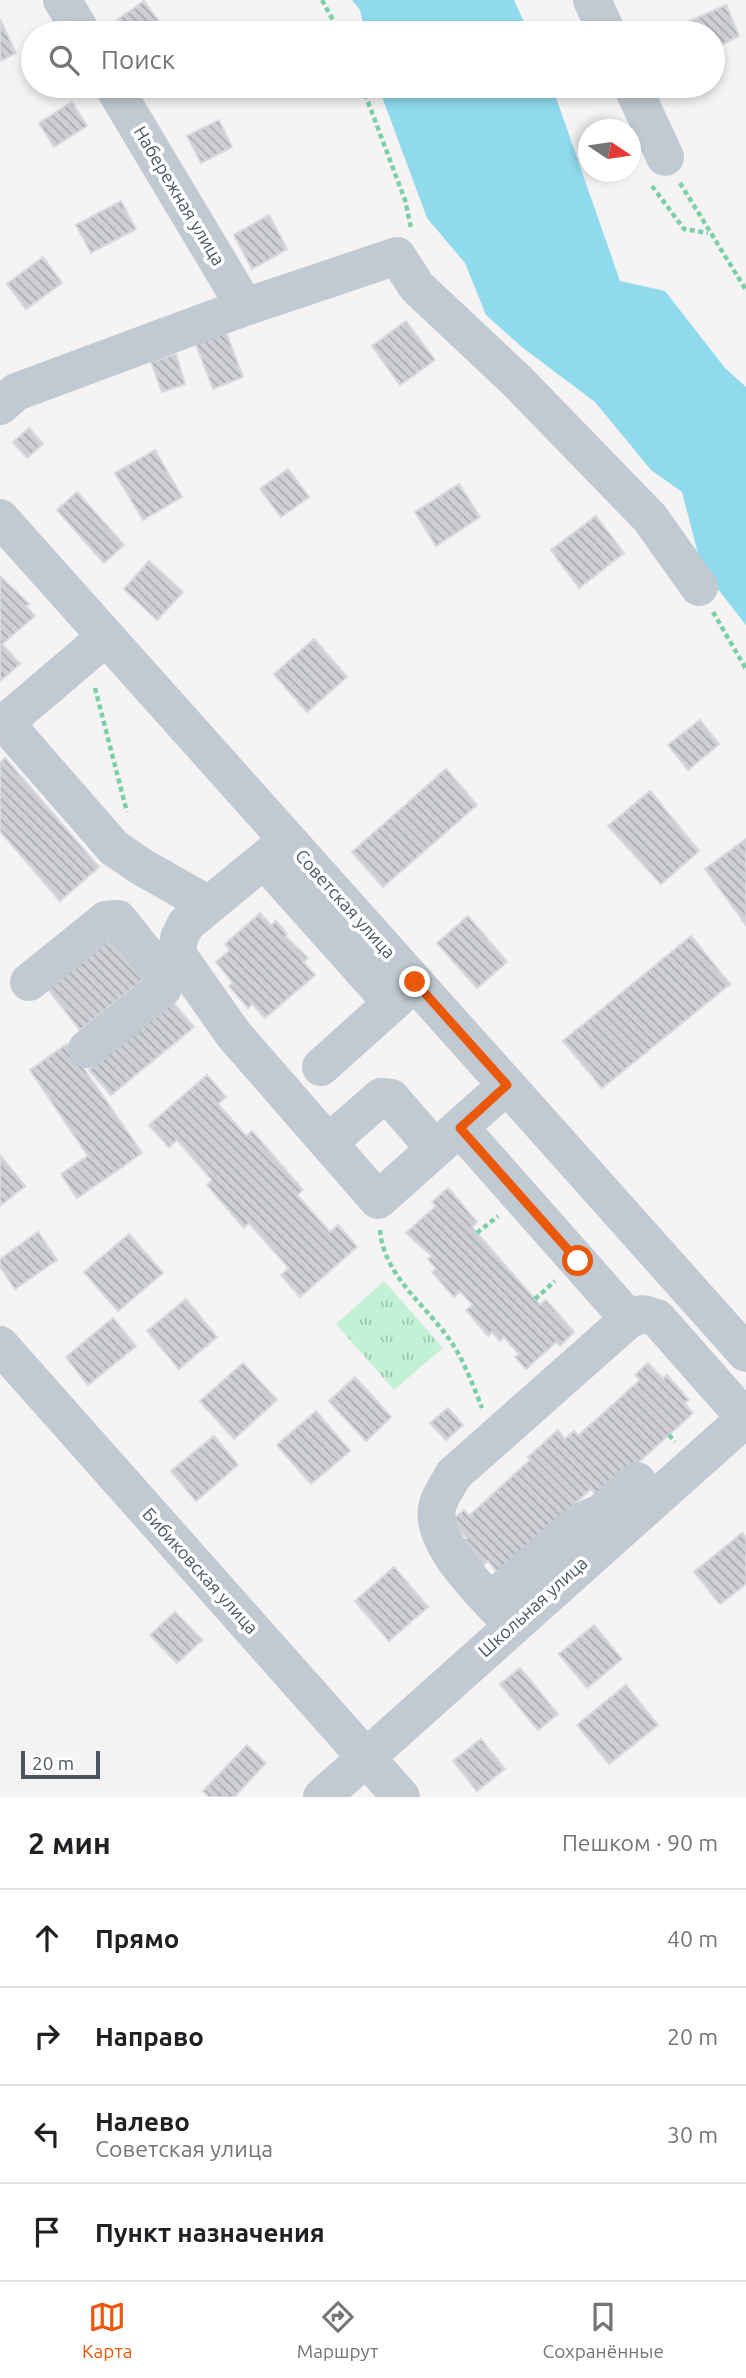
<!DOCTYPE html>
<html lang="ru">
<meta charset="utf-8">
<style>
:root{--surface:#fff;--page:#f2f2f2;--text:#202124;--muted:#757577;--line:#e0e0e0;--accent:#ea580c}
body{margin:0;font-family:Ubuntu,sans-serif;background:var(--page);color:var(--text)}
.compass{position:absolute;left:578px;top:119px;width:63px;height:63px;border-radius:50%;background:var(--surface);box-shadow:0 4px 10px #0003;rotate:103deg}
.scale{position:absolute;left:21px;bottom:18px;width:79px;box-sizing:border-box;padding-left:7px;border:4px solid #4a5661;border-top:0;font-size:19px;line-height:24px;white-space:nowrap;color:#4a5661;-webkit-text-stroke:5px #fff;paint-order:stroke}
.stop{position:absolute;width:21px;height:21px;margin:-16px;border:5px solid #ea580c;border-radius:50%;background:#fff}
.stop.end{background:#ea580c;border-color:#fff;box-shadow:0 2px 7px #0008}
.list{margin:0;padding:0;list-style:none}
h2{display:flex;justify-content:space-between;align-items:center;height:91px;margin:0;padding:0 28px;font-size:30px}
h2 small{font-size:23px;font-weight:400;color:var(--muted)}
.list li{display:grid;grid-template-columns:46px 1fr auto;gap:21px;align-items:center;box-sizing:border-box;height:98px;padding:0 28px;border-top:2px solid var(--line)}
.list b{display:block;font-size:26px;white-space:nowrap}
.list p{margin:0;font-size:23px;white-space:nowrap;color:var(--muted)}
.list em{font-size:23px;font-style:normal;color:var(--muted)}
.icon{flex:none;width:38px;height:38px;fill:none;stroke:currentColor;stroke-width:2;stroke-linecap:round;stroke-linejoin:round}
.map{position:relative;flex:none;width:746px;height:1797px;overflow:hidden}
.search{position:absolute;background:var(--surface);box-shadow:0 4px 10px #0003;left:21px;right:21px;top:21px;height:77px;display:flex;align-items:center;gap:18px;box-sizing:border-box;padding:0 24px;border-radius:38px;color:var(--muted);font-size:26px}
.sheet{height:483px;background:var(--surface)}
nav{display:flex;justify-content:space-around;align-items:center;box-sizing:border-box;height:98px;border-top:2px solid var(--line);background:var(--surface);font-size:19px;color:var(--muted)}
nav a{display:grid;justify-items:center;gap:4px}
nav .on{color:var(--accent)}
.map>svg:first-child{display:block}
.park{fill:url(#park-tufts)}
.water{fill:#90daee}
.building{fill:url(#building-back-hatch);stroke:#d7d9de;stroke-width:2}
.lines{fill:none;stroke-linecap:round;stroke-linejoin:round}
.path{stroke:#7ad0a6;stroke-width:4.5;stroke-dasharray:5 3.5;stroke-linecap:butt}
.minor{stroke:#c1cad2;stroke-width:38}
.route{stroke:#ea580c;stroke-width:9}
.labels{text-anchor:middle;stroke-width:7;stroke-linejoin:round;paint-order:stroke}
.street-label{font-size:18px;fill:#4a5661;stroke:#fff}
</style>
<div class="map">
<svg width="746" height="1797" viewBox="0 0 746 1797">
<defs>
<pattern id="park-tufts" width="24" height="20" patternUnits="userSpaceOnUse" patternTransform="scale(1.75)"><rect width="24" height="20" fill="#c3f1d5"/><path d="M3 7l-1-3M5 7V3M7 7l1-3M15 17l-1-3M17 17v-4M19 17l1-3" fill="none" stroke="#a0c6b0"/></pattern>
<pattern id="building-back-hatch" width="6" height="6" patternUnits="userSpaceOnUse" patternTransform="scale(1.75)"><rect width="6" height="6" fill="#cdcfd5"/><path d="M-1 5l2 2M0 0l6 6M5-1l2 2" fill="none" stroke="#a8abb0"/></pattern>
</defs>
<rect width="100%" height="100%" fill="#f5f3f3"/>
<path class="park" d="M384 1281 443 1348 394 1390 336 1324Z"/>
<path class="water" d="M352 0H514L529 33H365L360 10Z
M378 86H552L620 281 665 291 725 368 746 387V625L702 569 682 492 651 470 595 402 523 348 486 315 465 263 427 218Z"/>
<path class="building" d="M144 1 164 28 157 33H116L110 25Z
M726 5 739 36 713 49V33H690L685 23Z
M0 19 16 53 0 61Z
M72 102 87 126 54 147 39 123Z
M219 120 232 147 201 163 187 136Z
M121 201 136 229 91 253 76 225Z
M269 215 287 249 252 269 234 235Z
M43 257 62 283 26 309 7 284Z
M406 321 435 360 400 385 372 346Z
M224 327 243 377 213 389 194 339Z
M176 354 185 384 162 392 151 362Z
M29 428 43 444 27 458 13 442Z
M155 450 182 497 143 520 115 473Z
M288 469 309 497 281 517 260 489Z
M459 484 480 517 436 546 415 512Z
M77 492 124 545 104 563 57 510Z
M596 516 624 553 579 588 551 550Z
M149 561 183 592 157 620 124 589Z
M0 576 29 604 26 606 35 616 2 644 20 664 0 681Z
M314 639 347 677 307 712 274 674Z
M700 720 719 744 688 770 668 745Z
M5 758 99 867 60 901 0 831V763Z
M446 769 477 805 383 887 352 852Z
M650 791 699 851 661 884 608 826Z
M746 839V925L705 869Z
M260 913 271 926 276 921 287 934 285 936 308 958 303 962 315 975 265 1018 252 1004 248 1008 229 986 233 983 216 962 230 950 225 944Z
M468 916 507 962 477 988 437 943Z
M113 929 149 975 80 1030 44 984Z
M691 936 730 984 602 1088 563 1041Z
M172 1001 194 1027 111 1095 89 1070Z
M67 1044 142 1153 77 1198 61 1174 88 1156 30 1070Z
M207 1075 226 1097 218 1104 246 1136 252 1131 303 1190 297 1195 330 1232 338 1225 357 1247 300 1297 281 1275 289 1268 249 1223 244 1228 207 1185 212 1180 177 1140 169 1147 149 1125Z
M0 1155 25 1186 0 1206Z
M448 1188 477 1222 472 1227 477 1233 540 1305 546 1300 574 1332 560 1346 556 1342 526 1369 515 1357 519 1354 504 1337 500 1341 492 1332 488 1336 466 1310 473 1305 460 1291 454 1297 432 1272 436 1269 428 1259 432 1256 406 1233 436 1206 432 1202Z
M38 1232 57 1260 15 1289 0 1267V1259Z
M129 1234 163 1273 118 1311 84 1272Z
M186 1299 217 1337 179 1369 147 1331Z
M113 1318 136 1346 88 1385 66 1357Z
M243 1363 277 1400 234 1439 200 1401Z
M648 1363 663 1379 667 1375 689 1400 684 1403 693 1413 599 1498 591 1489 498 1573 488 1561 483 1565 462 1541 467 1538 451 1521 464 1510 469 1516 530 1460 528 1457 558 1430 565 1439 574 1431 578 1436 640 1380 635 1375Z
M355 1377 391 1417 366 1441 329 1401Z
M448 1408 463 1425 446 1440 430 1423Z
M316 1411 350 1451 311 1484 277 1445Z
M214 1436 238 1465 196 1501 171 1471Z
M742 1533 746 1537V1584L720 1604 694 1572Z
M394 1567 428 1607 389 1641 355 1601Z
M175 1612 202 1640 177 1663 150 1635Z
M594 1625 622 1659 587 1688 559 1654Z
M520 1668 558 1714 538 1730 500 1684Z
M626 1685 658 1725 609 1764 577 1725Z
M481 1739 505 1769 477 1791 453 1761Z
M247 1745 266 1763 234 1797H209L203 1791Z"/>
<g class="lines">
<path class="path" d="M322 0 340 33
M362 86 405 200 411 228
M680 183 746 290
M652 186 684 229 708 233
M713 612 746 669
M95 688 127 812
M380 1230C384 1279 431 1308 455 1348 466 1366 474 1388 482 1408
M477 1233 498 1216
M535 1299 555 1281
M669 1435 675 1442"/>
<path class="minor" d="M62 0 82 33
M592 0 607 33
M113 86 245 307
M632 86 665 157
M0 406 16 392 245 307 397 256 417 287 517 381 650 518 699 587
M0 518 746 1353
M5 723 114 848 142 867 209 905
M0 727 106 637
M288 840 186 924 179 938 177 954 234 1035 378 1200 507 1085
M264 860 392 1003
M29 982 106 920 118 919 165 978 163 988 87 1049
M321 1067 411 986
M460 1128 629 1319
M328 1143 381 1097 391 1098 435 1149
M0 1345 401 1797
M491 1601 580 1522 601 1513 637 1481
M513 1625C489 1599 426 1542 438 1504 441 1494 449 1484 453 1475L629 1319 643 1314 657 1318 746 1419
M322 1797 746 1418"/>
</g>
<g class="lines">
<path class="route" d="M415 982 507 1085 460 1128 578 1261"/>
</g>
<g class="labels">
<g class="street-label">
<text transform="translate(179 196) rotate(59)" y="6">Набережная улица</text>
<text transform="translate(345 904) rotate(48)" y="6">Советская улица</text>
<text transform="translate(200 1571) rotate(48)" y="6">Бибиковская улица</text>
<text transform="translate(533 1607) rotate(-42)" y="6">Школьная улица</text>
</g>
</g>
</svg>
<svg class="compass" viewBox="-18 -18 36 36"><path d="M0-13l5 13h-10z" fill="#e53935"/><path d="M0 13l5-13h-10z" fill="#757577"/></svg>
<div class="scale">20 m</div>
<div class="stop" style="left:578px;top:1261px"></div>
<div class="stop end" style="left:415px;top:982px"></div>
<div class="search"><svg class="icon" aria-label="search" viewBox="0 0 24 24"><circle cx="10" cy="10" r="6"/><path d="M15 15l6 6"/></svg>Поиск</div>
</div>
<section class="sheet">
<h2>2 мин<small>Пешком · 90 m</small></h2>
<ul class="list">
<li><svg class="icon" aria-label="ahead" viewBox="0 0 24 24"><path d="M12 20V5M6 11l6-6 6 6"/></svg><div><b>Прямо</b></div><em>40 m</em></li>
<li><svg class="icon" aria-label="right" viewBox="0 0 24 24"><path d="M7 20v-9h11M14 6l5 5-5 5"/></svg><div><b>Направо</b></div><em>20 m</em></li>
<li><svg class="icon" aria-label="left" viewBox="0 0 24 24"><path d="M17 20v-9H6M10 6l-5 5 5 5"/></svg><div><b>Налево</b><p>Советская улица</p></div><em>30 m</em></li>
<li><svg class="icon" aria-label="arrive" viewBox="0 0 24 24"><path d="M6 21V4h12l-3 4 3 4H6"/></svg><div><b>Пункт назначения</b></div></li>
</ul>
</section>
<nav>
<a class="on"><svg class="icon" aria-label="map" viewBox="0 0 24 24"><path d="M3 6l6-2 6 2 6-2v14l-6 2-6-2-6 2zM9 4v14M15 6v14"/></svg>Карта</a>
<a><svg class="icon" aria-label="directions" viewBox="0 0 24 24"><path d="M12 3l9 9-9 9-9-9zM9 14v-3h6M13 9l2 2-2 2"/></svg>Маршрут</a>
<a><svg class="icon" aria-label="saved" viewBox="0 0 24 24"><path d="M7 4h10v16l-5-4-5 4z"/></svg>Сохранённые</a>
</nav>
